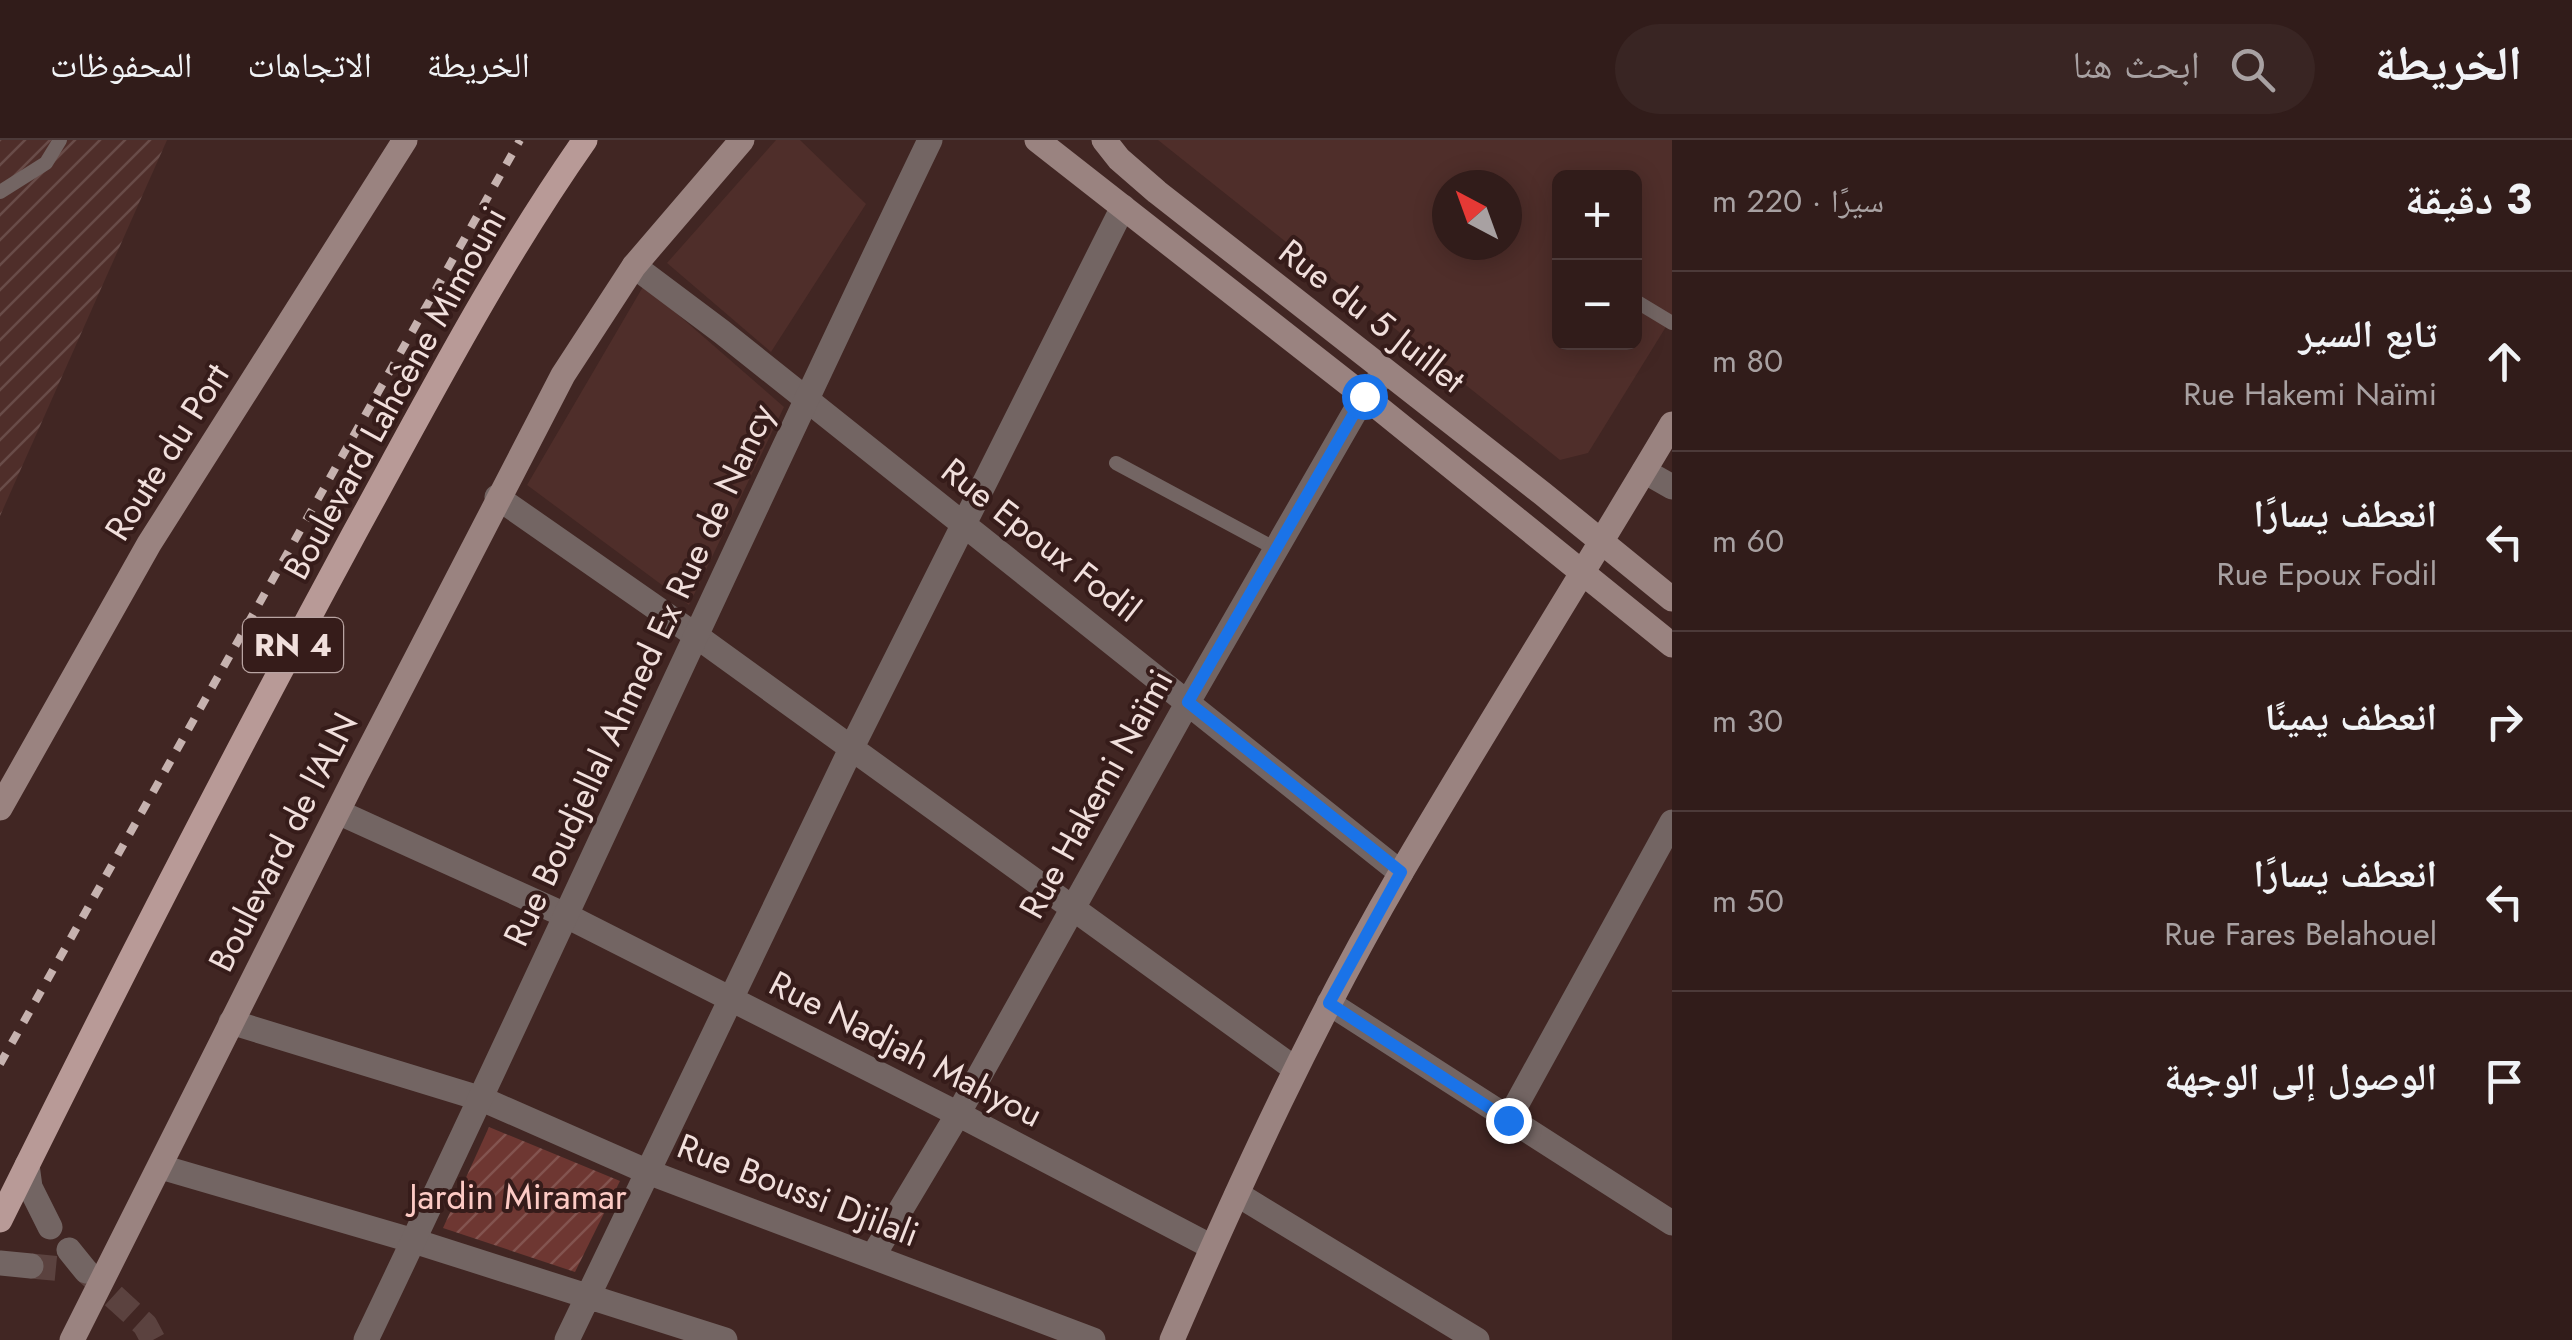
<!DOCTYPE html>
<html lang="ar">
<meta charset="utf-8">
<style>
:root{--surface:#311c1a;--page:#392523;--text:#f1f3f6;--muted:#a8a1a2;--line:#4c3a39}
body{margin:0;font-family:Jost,"Noto Naskh Arabic",sans-serif;background:var(--page);color:var(--text);direction:rtl}
.controls{position:absolute;right:30px;top:30px;display:grid;overflow:hidden;border-radius:15px;box-shadow:0 5px 25px #0003}
.controls button{width:90px;height:90px;display:grid;place-items:center;padding:0;border:0;border-bottom:2px solid var(--line);background:var(--surface);color:var(--text);font:50px sans-serif}
.compass{position:absolute;left:1432px;top:30px;width:90px;height:90px;border-radius:50%;background:var(--surface);box-shadow:0 5px 25px #0003;rotate:319deg}
.stop{position:absolute;width:30px;height:30px;margin:-22px;border:8px solid #1a73e8;border-radius:50%;background:#fff}
.stop.end{background:#1a73e8;border-color:#fff;box-shadow:0 2px 10px #0008}
.list{margin:0;padding:0;list-style:none}
h2{display:flex;justify-content:space-between;align-items:center;height:130px;margin:0;padding:0 40px;font-size:42px}
h2 small{font-size:32px;font-weight:400;color:var(--muted)}
.list li{display:grid;grid-template-columns:65px 1fr auto;gap:30px;align-items:center;box-sizing:border-box;height:180px;padding:0 40px;border-top:2px solid var(--line)}
.list b{display:block;font-size:38px;white-space:nowrap}
.list p{margin:0;font-size:32px;white-space:nowrap;color:var(--muted)}
.list em{font-size:32px;font-style:normal;color:var(--muted)}
.icon{flex:none;width:55px;height:55px;fill:none;stroke:currentColor;stroke-width:2;stroke-linecap:round;stroke-linejoin:round}
.map{position:relative;flex:none;width:1672px;height:1200px;overflow:hidden;direction:ltr}
header{display:flex;align-items:center;gap:60px;box-sizing:border-box;height:140px;padding:0 50px;background:var(--surface);border-bottom:2px solid var(--line)}
header strong{font-size:48px}
nav{display:flex;gap:55px;margin-inline-start:auto;font-size:35px}
.search{width:700px;height:90px;background:var(--page);display:flex;align-items:center;gap:25px;box-sizing:border-box;padding:0 35px;border-radius:55px;color:var(--muted);font-size:38px}
main{display:flex}
aside{flex:1;background:var(--surface)}
.map>svg:first-child{display:block}
.built{fill:#4f2e2a;fill-rule:evenodd}
.industrial{fill:url(#industrial-furrows)}
.garden{fill:url(#garden-furrows)}
.lines{fill:none;stroke-linecap:round;stroke-linejoin:round}
.tertiary-tunnel{stroke:#5b423f;stroke-width:25;stroke-dasharray:25 12;stroke-linecap:butt}
.service{stroke:#736563;stroke-width:14}
.minor{stroke:#736563;stroke-width:25}
.tertiary{stroke:#736563;stroke-width:25}
.secondary{stroke:#9a8380;stroke-width:25}
.primary{stroke:#b89a97;stroke-width:25}
.rail{stroke:#c6b2af;stroke-width:8;stroke-dasharray:12 12;stroke-linecap:butt}
.route{stroke:#1a73e8;stroke-width:12}
.labels{text-anchor:middle;stroke-width:8;stroke-linejoin:round;paint-order:stroke}
.shield{fill:#361c1a;stroke:#b9a4a2;stroke-width:2.5}
.shield-label{font-size:32px;font-weight:bold;fill:#f1dfdc}
.street-label{font-size:35px;fill:#f1dfdc;stroke:#361c1a}
.park-label{font-size:35px;fill:#fdcbc5;stroke:#361c1a}
</style>
<header>
<strong>الخريطة</strong>
<div class="search"><svg class="icon" aria-label="search" viewBox="0 0 24 24"><circle cx="10" cy="10" r="6"/><path d="M15 15l6 6"/></svg>ابحث هنا</div>
<nav><a>الخريطة</a><a>الاتجاهات</a><a>المحفوظات</a></nav>
</header>
<main>
<aside>
<h2>3 دقيقة<small>سيرًا · 220 m</small></h2>
<ul class="list">
<li><svg class="icon" aria-label="ahead" viewBox="0 0 24 24"><path d="M12 20V5M6 11l6-6 6 6"/></svg><div><b>تابع السير</b><p>Rue Hakemi Naïmi</p></div><em>80 m</em></li>
<li><svg class="icon" aria-label="left" viewBox="0 0 24 24"><path d="M17 20v-9H6M10 6l-5 5 5 5"/></svg><div><b>انعطف يسارًا</b><p>Rue Epoux Fodil</p></div><em>60 m</em></li>
<li><svg class="icon" aria-label="right" viewBox="0 0 24 24"><path d="M7 20v-9h11M14 6l5 5-5 5"/></svg><div><b>انعطف يمينًا</b></div><em>30 m</em></li>
<li><svg class="icon" aria-label="left" viewBox="0 0 24 24"><path d="M17 20v-9H6M10 6l-5 5 5 5"/></svg><div><b>انعطف يسارًا</b><p>Rue Fares Belahouel</p></div><em>50 m</em></li>
<li><svg class="icon" aria-label="arrive" viewBox="0 0 24 24"><path d="M6 21V4h12l-3 4 3 4H6"/></svg><div><b>الوصول إلى الوجهة</b></div></li>
</ul>
</aside>
<div class="map">
<svg width="1672" height="1200" viewBox="0 0 1672 1200">
<defs>
<pattern id="industrial-furrows" width="10" height="10" patternUnits="userSpaceOnUse" patternTransform="scale(2.5)"><rect width="10" height="10" fill="#4f2e2a"/><path d="M-1 1l2-2M0 10L10 0M9 11l2-2" fill="none" stroke="#694c48"/></pattern>
<pattern id="garden-furrows" width="10" height="10" patternUnits="userSpaceOnUse" patternTransform="scale(2.5)"><rect width="10" height="10" fill="#6e3732"/><path d="M-1 1l2-2M0 10L10 0M9 11l2-2" fill="none" stroke="#83544f"/></pattern>
</defs>
<rect width="100%" height="100%" fill="#412623"/>
<path class="built" d="M776 0H800L866 64 771 212 667 123Z
M1158 0H1672V177L1588 313 1560 320ZM1560 38H1634V202H1560ZM1447 45H1507V105H1447Z
M644 145 784 267 689 465 527 345Z"/>
<path class="industrial" d="M0 0H167L0 376Z"/>
<path class="garden" d="M489 987 620 1041 575 1132 443 1088Z"/>
<g class="lines">
<path class="tertiary-tunnel" d="M31 1126 62 1129
M86 1131 145 1185 153 1200"/>
<path class="service" d="M0 52 46 23 60 0
M1634 160 1672 183
M1116 323 1276 409"/>
<path class="minor" d="M634 126 722 192 1401 733
M1644 331 1672 347
M497 357 695 495 1295 929
M338 672 567 776 958 974 1212 1107
M1329 863 1672 1083
M231 882 482 959 648 1032 1093 1200
M1508 980 1672 682
M161 1027 414 1101 725 1200
M1237 1054 1477 1200
M873 1116 958 974 1188 562 1364 256 1386 232
M567 1200 851 609 1123 67"/>
<path class="tertiary" d="M27 1025 30 1047 50 1087
M69 1110 86 1131
M0 1123 31 1126
M366 1200C557 801 738 398 930 0"/>
<path class="secondary" d="M1037 0 1364 256 1672 505
M1104 0 1119 19 1157 52 1543 354 1672 459
M0 668 149 404 405 0
M72 1200 356 635 563 235 634 126 742 0
M1172 1200C1241 1040 1314 882 1402 731 1490 581 1583 434 1672 284"/>
<path class="primary" d="M0 1080C114 849 232 619 355 392 428 259 498 124 585 0"/>
<path class="rail" d="M0 924 520 0"/>
</g>
<g class="lines">
<path class="route" d="M1364 256 1188 562 1401 732 1329 863 1508 980"/>
</g>
<g class="labels">
<rect class="shield" x="243" y="478" width="100" height="54" rx="8"/>
<g class="shield-label">
<text x="293" y="516">RN 4</text>
</g>
<g class="street-label">
<text transform="translate(1372 176) rotate(38)" y="12">Rue du 5 Juillet</text>
<text transform="translate(395 253) rotate(-61)" y="12">Boulevard Lahcène Mimouni</text>
<text transform="translate(167 312) rotate(-58)" y="12">Route du Port</text>
<text transform="translate(1041 400) rotate(38)" y="12">Rue Epoux Fodil</text>
<text transform="translate(639 535) rotate(-65)" y="12">Rue Boudjellal Ahmed Ex Rue de Nancy</text>
<text transform="translate(1096 654) rotate(-61)" y="12">Rue Hakemi Naïmi</text>
<text transform="translate(283 702) rotate(-63)" y="12">Boulevard de l'ALN</text>
<text transform="translate(906 909) rotate(27)" y="12">Rue Nadjah Mahyou</text>
<text transform="translate(798 1050) rotate(21)" y="12">Rue Boussi Djilali</text>
</g>
<g class="park-label">
<text x="518" y="1069">Jardin Miramar</text>
</g>
</g>
</svg>
<div class="controls">
<button>+</button>
<button>−</button>
</div>
<svg class="compass" viewBox="-18 -18 36 36"><path d="M0-13l5 13h-10z" fill="#e53935"/><path d="M0 13l5-13h-10z" fill="#a8a1a2"/></svg>
<div class="stop" style="left:1364px;top:256px"></div>
<div class="stop end" style="left:1508px;top:980px"></div>
</div>
</main>
